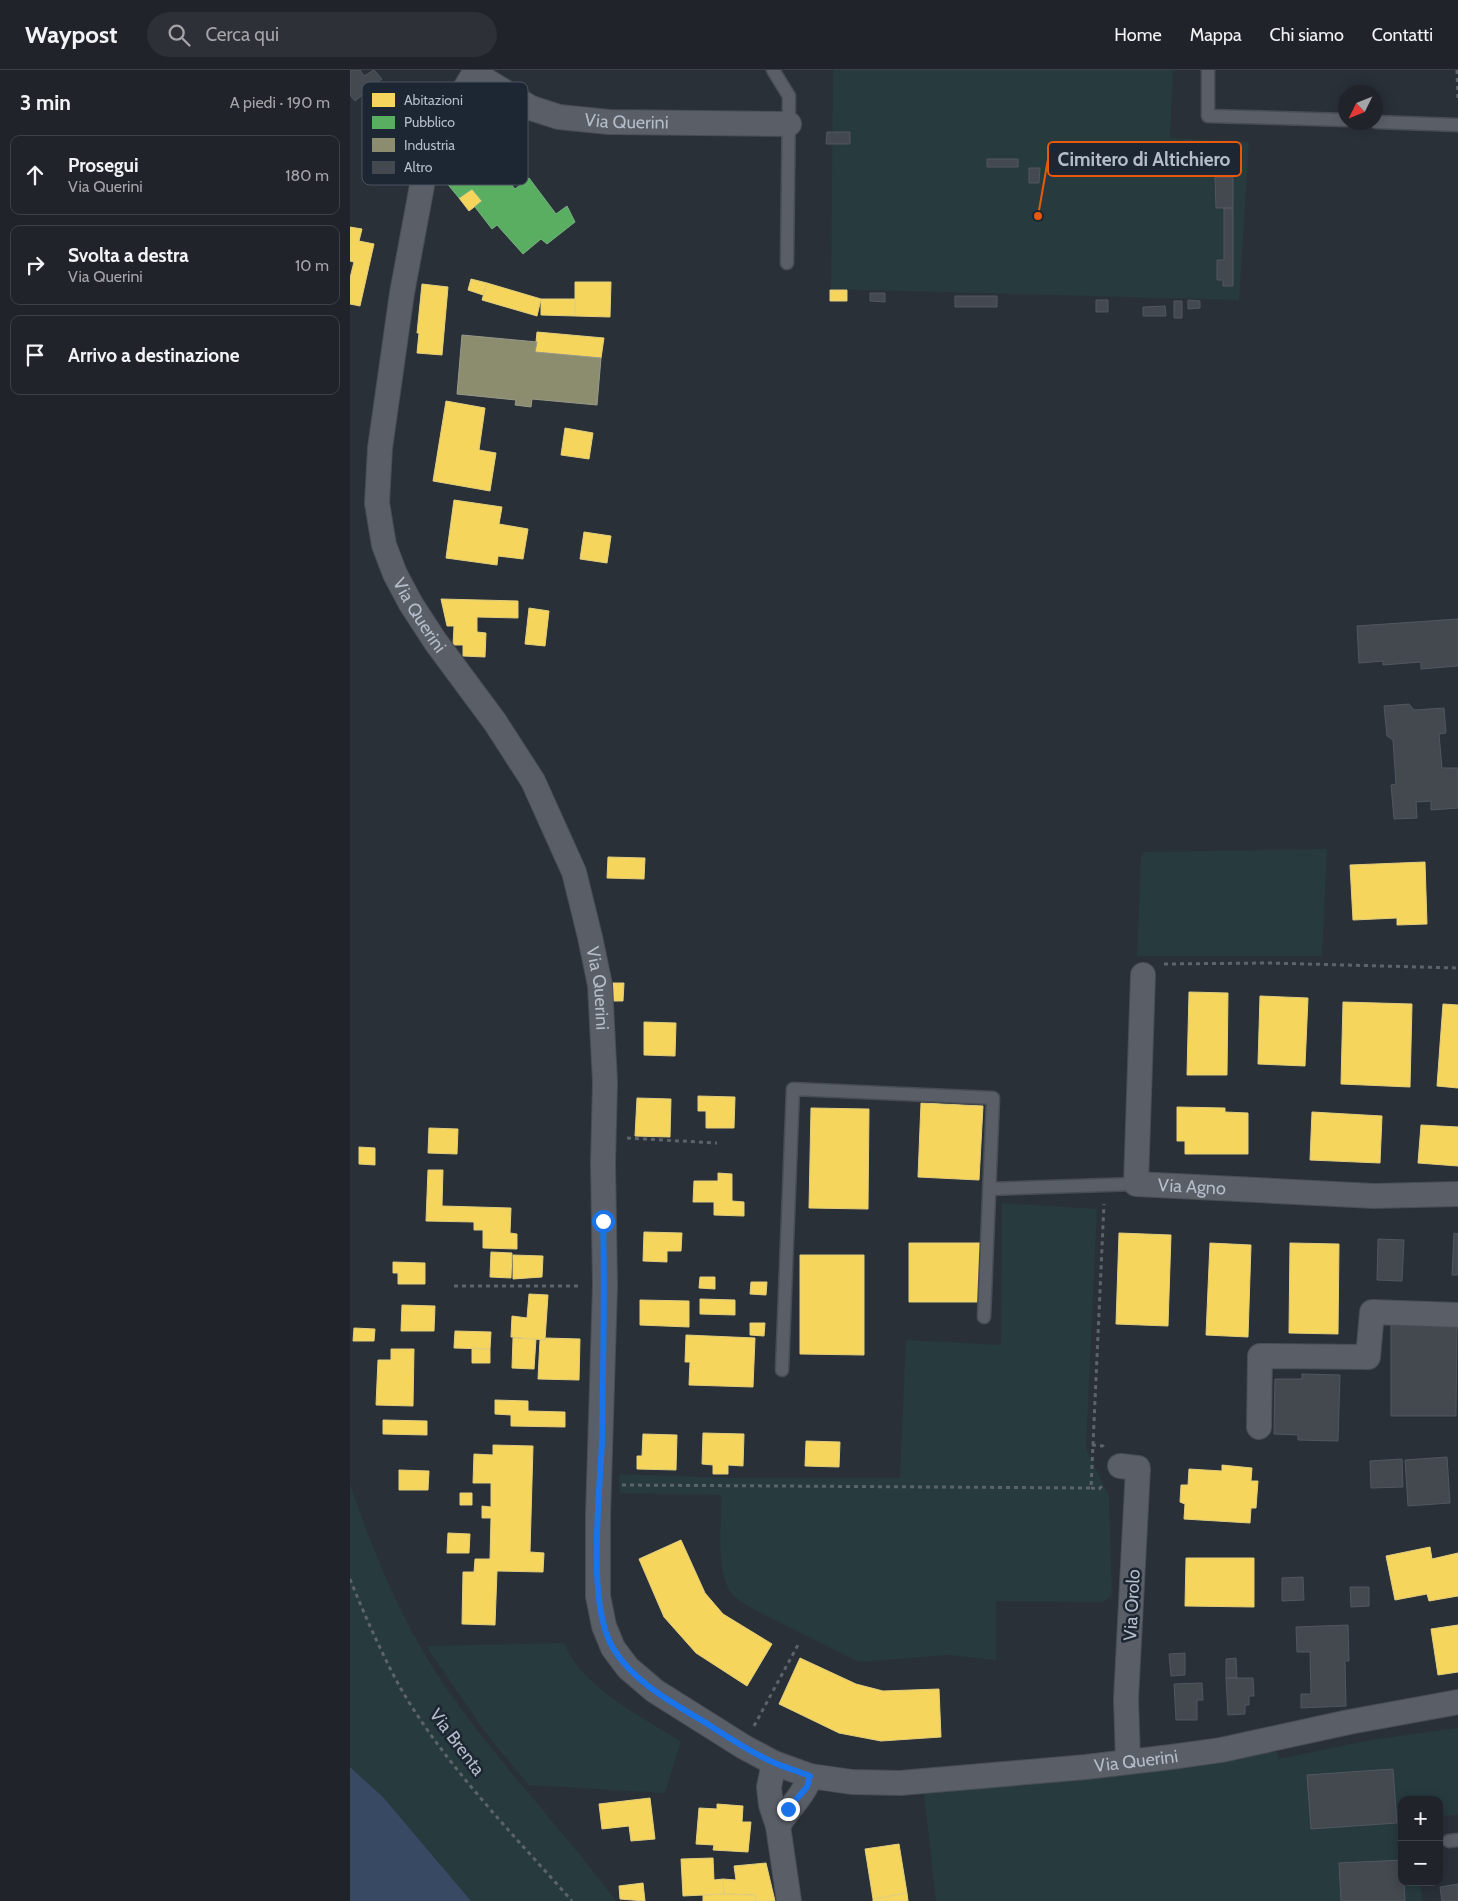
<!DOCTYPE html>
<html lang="it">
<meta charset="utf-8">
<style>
:root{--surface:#20242a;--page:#2d3036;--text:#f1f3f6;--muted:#a2a4a8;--line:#3d4147}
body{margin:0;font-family:Cabin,sans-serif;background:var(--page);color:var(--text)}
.controls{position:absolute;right:15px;bottom:15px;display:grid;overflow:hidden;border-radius:10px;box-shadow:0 2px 12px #0003}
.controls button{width:45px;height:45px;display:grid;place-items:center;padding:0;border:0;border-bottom:1px solid var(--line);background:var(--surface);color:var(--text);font:25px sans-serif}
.compass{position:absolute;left:988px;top:15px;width:45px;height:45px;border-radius:50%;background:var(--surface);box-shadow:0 2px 12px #0003;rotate:227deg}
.stop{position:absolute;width:15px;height:15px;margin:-11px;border:4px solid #1a73e8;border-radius:50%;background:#fff}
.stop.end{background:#1a73e8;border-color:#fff;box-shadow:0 1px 5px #0008}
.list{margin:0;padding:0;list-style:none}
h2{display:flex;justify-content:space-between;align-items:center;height:65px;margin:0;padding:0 20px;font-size:21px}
h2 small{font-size:16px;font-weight:400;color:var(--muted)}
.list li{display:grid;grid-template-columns:32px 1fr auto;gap:15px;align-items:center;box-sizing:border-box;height:80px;margin:0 10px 10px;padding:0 10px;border:1px solid var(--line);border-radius:10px}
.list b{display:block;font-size:19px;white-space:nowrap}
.list p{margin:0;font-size:16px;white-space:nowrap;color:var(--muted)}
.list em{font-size:16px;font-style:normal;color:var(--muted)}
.icon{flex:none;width:28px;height:28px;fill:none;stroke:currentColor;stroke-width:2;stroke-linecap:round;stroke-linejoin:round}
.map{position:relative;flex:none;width:1108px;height:1831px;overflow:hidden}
header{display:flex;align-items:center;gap:30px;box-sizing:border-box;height:70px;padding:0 25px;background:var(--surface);border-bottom:1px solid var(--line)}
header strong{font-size:24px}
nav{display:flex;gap:28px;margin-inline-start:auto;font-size:18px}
.search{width:350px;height:45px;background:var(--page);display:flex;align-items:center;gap:12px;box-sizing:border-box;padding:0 18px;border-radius:28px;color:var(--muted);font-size:19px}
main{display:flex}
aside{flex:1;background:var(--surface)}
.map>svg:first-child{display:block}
.green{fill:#273a3e}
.water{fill:#384963}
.homes{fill:#f6d55c;stroke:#e2ce7d}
.public{fill:#5aae61;stroke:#75b280}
.industry{fill:#8c8c6e;stroke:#989a89}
.building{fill:#444950;stroke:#52575f}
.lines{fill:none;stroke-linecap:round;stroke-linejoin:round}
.service-casing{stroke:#484c53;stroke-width:15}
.minor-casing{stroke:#484c53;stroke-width:26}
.path{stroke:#5d636a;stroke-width:3;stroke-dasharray:4 4;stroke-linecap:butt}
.service{stroke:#5a5e66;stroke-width:12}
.minor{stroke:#5a5e66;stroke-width:24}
.route{stroke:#1a73e8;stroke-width:6}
.labels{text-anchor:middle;stroke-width:5;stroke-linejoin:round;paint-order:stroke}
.street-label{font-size:18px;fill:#b4bcc9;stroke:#1d2633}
.key{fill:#1d2633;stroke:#4a5360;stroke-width:1}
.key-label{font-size:14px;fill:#b4bcc9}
.leader{fill:none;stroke:#e8590c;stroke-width:2}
.callout-dot{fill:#e8590c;stroke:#1d2633;stroke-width:2}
.callout{fill:#1d2633;stroke:#e8590c;stroke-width:2}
.callout-label{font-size:19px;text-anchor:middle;font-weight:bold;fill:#b4bcc9}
</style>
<header>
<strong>Waypost</strong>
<div class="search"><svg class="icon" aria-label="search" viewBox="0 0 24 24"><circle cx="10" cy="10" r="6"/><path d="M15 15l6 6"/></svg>Cerca qui</div>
<nav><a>Home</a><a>Mappa</a><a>Chi siamo</a><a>Contatti</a></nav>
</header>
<main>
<aside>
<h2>3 min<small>A piedi · 190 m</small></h2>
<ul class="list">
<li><svg class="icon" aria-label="ahead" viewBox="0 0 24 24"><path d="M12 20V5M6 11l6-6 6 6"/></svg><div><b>Prosegui</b><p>Via Querini</p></div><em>180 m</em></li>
<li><svg class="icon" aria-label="right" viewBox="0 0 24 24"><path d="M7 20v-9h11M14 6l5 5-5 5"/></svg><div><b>Svolta a destra</b><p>Via Querini</p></div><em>10 m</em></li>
<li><svg class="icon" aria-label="arrive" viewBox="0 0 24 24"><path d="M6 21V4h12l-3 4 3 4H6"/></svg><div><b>Arrivo a destinazione</b></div></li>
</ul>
</aside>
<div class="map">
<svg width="1108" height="1831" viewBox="0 0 1108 1831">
<rect width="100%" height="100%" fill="#2a3038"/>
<path class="green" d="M483 0H823L820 68 899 72 889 230 481 219Z
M977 779 972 886H787L791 788 794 782Z
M652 1133 747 1139 736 1378 759 1426 762 1525 753 1532 646 1531V1590L599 1585 509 1592 405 1540C395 1534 383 1528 378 1518 366 1493 372 1452 371 1425L270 1423 269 1404 379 1408H550L556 1270 651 1275Z
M0 1414C25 1488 56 1562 102 1626 153 1698 214 1761 266 1831H121L33 1727 0 1697Z
M215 1573C226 1613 296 1650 331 1671L315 1723 179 1715 138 1666 76 1576Z
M1108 1658V1745L1089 1746V1730H1052V1812H1070L1072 1831H586L574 1724 756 1704 925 1676 929 1689 1021 1670Z"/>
<path class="water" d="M0 1697 33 1727 121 1831H0Z"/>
<path class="homes" d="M122 119 132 131 119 141 109 128Z
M0 157 12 159 9 171 24 174 10 236 0 234V208L4 192 0 191Z
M121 209 137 213 133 225 118 220Z
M225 212H261L260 247 225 246Z
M137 213 191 229 187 246 132 230Z
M72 214 98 217 92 285 67 283 69 263H67Z
M480 220H497V231H480Z
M191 229H225V246L191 245Z
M187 262 254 268 251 288 185 282Z
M96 331 135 338 129 380 146 383 140 421 83 411Z
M215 358 243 363 239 389 211 385Z
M104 430 152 437 149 454 178 459 173 489 148 486 147 495 96 488Z
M234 462 261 466 257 493 230 489Z
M91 529 168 531V548L127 547V562L136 563 135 587 113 586V575H103L104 556H97Z
M179 538 199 541 195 576 175 574Z
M258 787 295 788 294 809 257 808Z
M1075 792 1077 854 1047 855V848L1003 850 1000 795Z
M261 913H274L273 931H261Z
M839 922 878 923 877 1005H837Z
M910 926 958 928 955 996 908 994Z
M993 932 1062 934 1060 1017 991 1014Z
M1093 934 1108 935V1018L1087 1016Z
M294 952 326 953 325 986 294 985Z
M348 1026 385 1027 384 1058H356V1041H348Z
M287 1028 321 1029 320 1067 285 1066Z
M571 1033 633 1036 629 1110 568 1107Z
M827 1037 875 1038V1042L898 1043V1084H835V1071H827Z
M461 1038 519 1039 518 1139 459 1138Z
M962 1042 1032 1046 1030 1093 960 1090Z
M1071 1055 1108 1057V1096L1068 1093Z
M79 1058 108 1059 107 1084 78 1083Z
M9 1077 25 1078V1095L9 1094Z
M78 1100H93L92 1136 161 1138 160 1163 167 1164V1179L133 1178V1160H124V1152L76 1151Z
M368 1103 382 1104V1131L394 1132V1146L364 1145V1132H343L344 1111H368Z
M294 1162 332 1163 331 1181H317V1192L293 1191Z
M769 1163 821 1165 818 1256 766 1254Z
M559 1173H630V1232H559Z
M860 1173 901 1175 898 1267 856 1265Z
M940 1173 989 1174 988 1264 939 1263Z
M141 1182 162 1183 161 1208 140 1207Z
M163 1185 193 1186 192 1207 163 1209Z
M450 1185H514V1285L450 1284Z
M43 1192 75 1193V1214H48V1203H43Z
M350 1207H365V1219L349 1218Z
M401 1212H417L416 1225 400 1224Z
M179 1224 198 1225 195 1270 161 1267 162 1246 177 1248Z
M350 1229 385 1230V1245L350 1244Z
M290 1230 339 1231V1257L290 1255Z
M52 1235 85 1236 84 1261H51Z
M400 1253H415L414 1266 400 1265Z
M4 1258 25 1259 24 1271H3Z
M105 1261 141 1262 140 1279 104 1278Z
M336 1265 405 1268 403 1317 339 1315 340 1292H335Z
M163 1268 186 1269 184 1299 162 1298Z
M196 1268 230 1269 229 1310 188 1309 190 1270H195Z
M122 1278 140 1279V1293H122Z
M41 1279H64L63 1336 26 1335 28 1290H41Z
M145 1330 178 1331V1341L215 1342V1357L161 1356V1345L145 1344Z
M33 1350 77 1351V1365L33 1364Z
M353 1363 394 1364 393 1396 378 1395V1404H363V1395L352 1394Z
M293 1364 327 1365 326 1400 287 1399V1386H292Z
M456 1371 490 1372 489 1397 455 1396Z
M143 1375 183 1376 180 1482 194 1483 193 1502 147 1501 145 1555 112 1554 113 1502H124L125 1489H140L141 1448H132V1436L141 1437V1413H123L124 1384 143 1385Z
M872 1395 902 1398 901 1411H908L906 1438H901L900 1453 834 1449 835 1434 830 1432 831 1415H838L839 1399 872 1401Z
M49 1400 79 1401 78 1420H49Z
M110 1423H122V1435H110Z
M98 1463 120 1464 119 1483H97Z
M331 1470 355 1523 373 1544 422 1574 397 1616 346 1583 314 1547 289 1489Z
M1080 1477 1082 1489 1108 1483V1526L1079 1531 1077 1524 1045 1530 1036 1486Z
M836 1488H904V1537L835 1536Z
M1108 1555V1602L1088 1605 1081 1559Z
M450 1588 506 1614 533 1621 589 1619 591 1667 531 1671 489 1663 429 1634Z
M300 1728 305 1769 281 1771 279 1756 252 1759 249 1734Z
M367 1734 393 1736 392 1752H401L398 1782 363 1780 364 1775 346 1774 349 1738 367 1739Z
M549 1774 557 1823 523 1829 515 1779Z
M363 1788 364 1810 373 1809 374 1824 333 1826 331 1789Z
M416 1793 425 1831H406L405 1825 374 1824 373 1809 386 1810 384 1796Z
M293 1813 295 1831 270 1829 269 1816Z
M557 1823 558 1831H523V1829Z
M374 1824 405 1825 406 1831H353V1825Z"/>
<path class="public" d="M123 66 165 119 179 108 206 144 217 136 225 152 197 174 191 169 173 184 147 155 142 159 125 137 132 131 122 119 109 128 91 106 94 88Z"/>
<path class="industry" d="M112 265 187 272 185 282 251 288 247 335 182 329 181 337 165 335 166 330 107 324Z"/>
<path class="building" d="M0 0H10L14 6 24 0 32 9 5 31 0 25Z
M477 62H500V74H476Z
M637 89H668V97H637Z
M679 98H690L689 113H679Z
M865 107H883V138H866Z
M874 138H883V216H873V210H867V190H874Z
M520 223H535V232L520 231Z
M605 226H647V237H605Z
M746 230H758V242H746Z
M838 230 850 231V238L838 239Z
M824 231H832V248H824Z
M815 236 816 246H793V237Z
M1108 549V596L1071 599V592L1033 595V591L1009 593 1007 556Z
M1059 634 1064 640 1094 638 1096 663 1089 664 1092 698H1108V738L1081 740V731L1066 732 1067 748 1044 749 1041 715 1046 714 1043 670 1037 666 1034 636Z
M1104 1163 1108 1164V1205H1102Z
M1028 1169 1054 1170 1052 1211 1027 1210Z
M1041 1253 1107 1254 1106 1346H1041Z
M952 1304 990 1305 988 1371 948 1370V1365L924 1364 925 1309H952Z
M1097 1387 1100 1433 1058 1436 1055 1390Z
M1052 1389 1053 1417 1021 1418 1020 1391Z
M953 1507 954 1530 932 1531V1508Z
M1000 1517H1019V1536L1001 1537Z
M998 1555 999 1591H995L996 1636 951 1638V1624H961L960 1582H947L946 1557Z
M835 1583V1605L821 1606 819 1584Z
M886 1588 887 1608H876V1589Z
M876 1608H903L904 1626H899V1635H895V1644L878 1645Z
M852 1613 853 1630H847V1650H826L824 1614Z
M1043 1699 1047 1753 961 1759 957 1705Z
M1052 1790V1812H1054L1055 1831H991L989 1793Z
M1108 1814V1831H1092L1090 1817Z"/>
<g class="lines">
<g class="service-casing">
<path id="service" d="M423 0 439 26 437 193
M858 0V46L996 50
M1026 52 1108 55
M639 1119 786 1114
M432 1300 443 1019 643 1028 634 1247
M1099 1771 1108 1770"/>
</g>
<g class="minor-casing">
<g id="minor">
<path id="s1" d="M126 0 97 49 76 94 52 223 30 378 27 433 34 475 45 504 61 534 85 571 145 652 183 711 224 802 240 867 250 915 255 1012 253 1093 255 1216 248 1446V1526L254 1556 263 1578 278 1598 305 1621 394 1677 424 1693 460 1706 502 1712 550 1713 736 1697 821 1687 871 1680 999 1652 1108 1632"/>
<path id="s2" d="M124 3 181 38 209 47 259 52 439 54"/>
<path id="s3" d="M793 905 786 1114 1024 1126 1108 1124"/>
<path d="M909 1357 910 1286 1018 1287 1022 1242 1108 1245"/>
<path d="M770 1396 788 1398 776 1629 778 1691"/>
<path d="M424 1693 419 1717 421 1735 428 1756 439 1831"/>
<path d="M428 1756C438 1738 455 1725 460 1706"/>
</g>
</g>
<path class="path" d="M1107 0 1108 31
M814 894 919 893 1108 898
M277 1068 367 1073
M104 1216H231
M742 1375 753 1376 755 1379
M272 1415 741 1418 754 1134
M741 1418 749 1419 754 1414
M0 1509C14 1544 29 1577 46 1610 90 1690 162 1763 222 1831
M404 1656 449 1573"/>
<use href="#service" class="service"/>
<use href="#minor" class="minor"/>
</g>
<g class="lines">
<path class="route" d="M253 1151C255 1224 253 1297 252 1370 250 1424 236 1533 263 1578 284 1613 323 1633 356 1653 378 1667 401 1683 425 1693 436 1698 448 1701 460 1706L457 1717 438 1739"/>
</g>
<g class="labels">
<g class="street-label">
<text dy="6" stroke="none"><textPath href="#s2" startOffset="164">Via Querini</textPath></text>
<text dy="6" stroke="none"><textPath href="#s1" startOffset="571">Via Querini</textPath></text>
<text dy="6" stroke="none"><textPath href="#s1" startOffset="991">Via Querini</textPath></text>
<text dy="6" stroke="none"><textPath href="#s3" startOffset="265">Via Agno</textPath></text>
<text transform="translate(782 1535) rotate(-87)" y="6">Via Orolo</text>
<text transform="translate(107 1672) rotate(53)" y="6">Via Brenta</text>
<text dy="6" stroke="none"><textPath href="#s1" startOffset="2219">Via Querini</textPath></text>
</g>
</g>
<rect x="12" y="12" width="166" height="103" rx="8" class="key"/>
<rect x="22" y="23" width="23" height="14" fill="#f6d55c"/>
<rect x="22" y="46" width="23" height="13" fill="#5aae61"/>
<rect x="22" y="68" width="23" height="14" fill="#8c8c6e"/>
<rect x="22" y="91" width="23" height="13" fill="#444950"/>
<g class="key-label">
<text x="54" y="35">Abitazioni</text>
<text x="54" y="57">Pubblico</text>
<text x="54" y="80">Industria</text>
<text x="54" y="102">Altro</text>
</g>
<path class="leader" d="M688 146L698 89"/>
<circle class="callout-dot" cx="688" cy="146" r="5"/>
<rect class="callout" x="698" y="72" width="193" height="34" rx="5"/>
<g class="callout-label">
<text x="794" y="96">Cimitero di Altichiero</text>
</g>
</svg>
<div class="controls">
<button>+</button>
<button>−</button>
</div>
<svg class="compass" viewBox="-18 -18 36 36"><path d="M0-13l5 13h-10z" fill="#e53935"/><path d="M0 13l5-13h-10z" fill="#a2a4a8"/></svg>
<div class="stop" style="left:253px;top:1151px"></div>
<div class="stop end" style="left:438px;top:1739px"></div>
</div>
</main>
